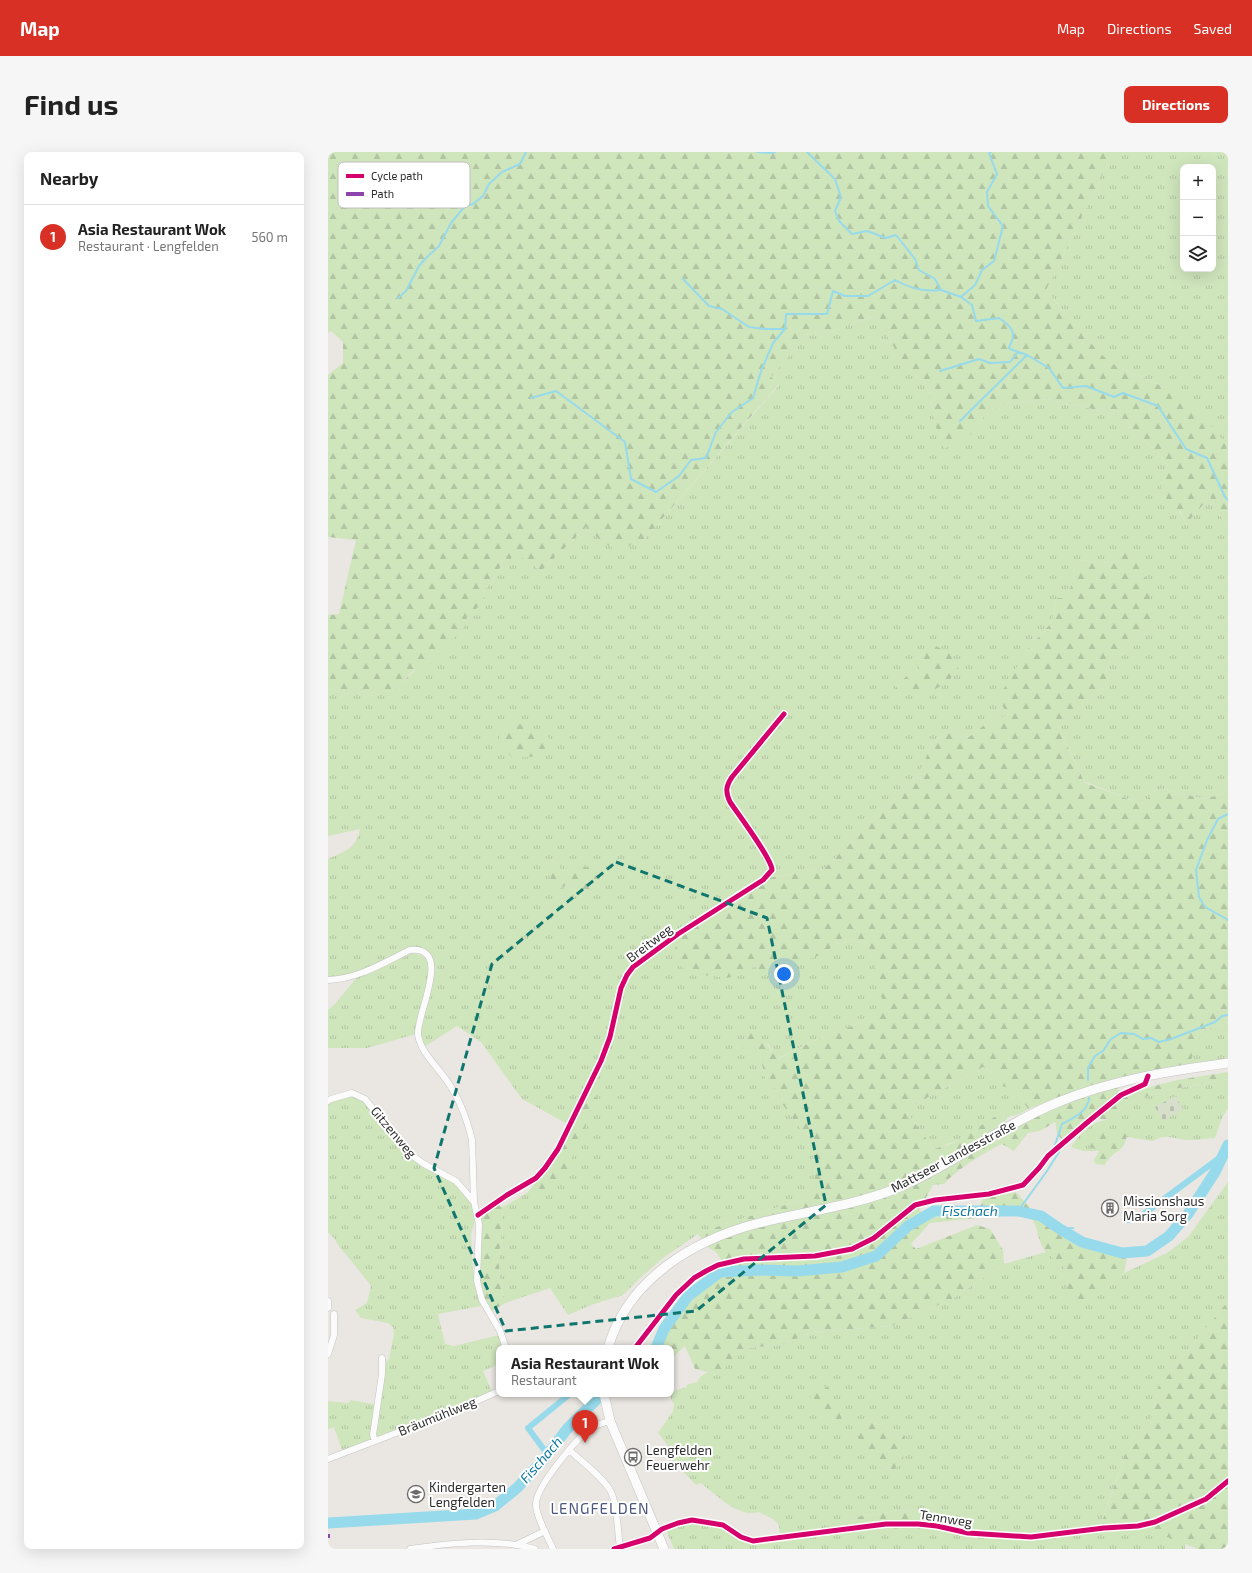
<!DOCTYPE html>
<meta charset="utf-8">
<style>
:root{--surface:#fff;--page:#f6f6f6;--text:#222;--muted:#767676;--line:#e0e0e0;--accent:#d93025}
body{margin:0;font-family:"Exo 2",sans-serif;background:var(--page);color:var(--text)}
.controls{position:absolute;right:12px;top:12px;display:grid;overflow:hidden;border-radius:8px;box-shadow:0 4px 16px #0002}
.controls button{width:36px;height:36px;display:grid;place-items:center;padding:0;border:0;border-bottom:1px solid var(--line);background:var(--surface);color:var(--text);font:20px sans-serif}
.you{position:absolute;left:456px;top:822px;width:14px;height:14px;margin:-10px;border:3px solid #fff;border-radius:50%;background:#1a73e8;box-shadow:0 0 0 6px #1a73e833}
.badge{display:grid;place-items:center;width:26px;height:26px;border-radius:50%;background:var(--accent);color:#fff;font-size:13px;font-weight:700}
.pin{position:absolute;translate:-50% -33px;filter:drop-shadow(0 1px 2px #0008)}
.pin::after{content:'';position:absolute;top:21px;width:14px;height:12px;background:inherit;clip-path:polygon(0 0,100% 0,50% 100%)}
.popup{position:absolute;left:168px;top:1193px;width:178px;height:52px;box-sizing:border-box;display:grid;place-content:center;border-radius:8px;background:var(--surface);filter:drop-shadow(0 1px 3px #0005);font-size:13px;white-space:nowrap;color:var(--muted)}
.popup b{font-size:15px;color:var(--text)}
.popup::after{content:'';position:absolute;left:50%;top:100%;margin-left:-8px;border:8px solid transparent;border-top-color:var(--surface)}
.list{margin:0;padding:0;list-style:none}
h2{display:flex;justify-content:space-between;align-items:center;height:52px;margin:0;padding:0 16px;font-size:17px}
h2 small{font-size:13px;font-weight:400;color:var(--muted)}
.list li{display:grid;grid-template-columns:26px 1fr auto;gap:12px;align-items:center;box-sizing:border-box;height:64px;padding:0 16px;border-top:1px solid var(--line)}
.list b{display:block;font-size:15px;white-space:nowrap}
.list p{margin:0;font-size:13px;white-space:nowrap;color:var(--muted)}
.list em{font-size:13px;font-style:normal;color:var(--muted)}
.icon{flex:none;width:22px;height:22px;fill:none;stroke:currentColor;stroke-width:2;stroke-linecap:round;stroke-linejoin:round}
.map{position:relative;flex:none;width:900px;height:1397px;overflow:hidden;border-radius:8px}
header{display:flex;align-items:center;gap:24px;box-sizing:border-box;height:56px;padding:0 20px;background:var(--accent);color:#fff}
header strong{font-size:19px}
nav{display:flex;gap:22px;margin-inline-start:auto;font-size:14px}
.intro{display:flex;align-items:center;justify-content:space-between;box-sizing:border-box;height:96px;padding:0 24px}
h1{margin:0;font-size:28px}
.button{padding:10px 18px;border-radius:8px;background:var(--accent);color:#fff;font-size:14px;font-weight:700}
main{display:flex;gap:24px;padding:0 24px}
aside{flex:1;background:var(--surface);border-radius:8px;box-shadow:0 4px 16px #0002}
.map>svg:first-child{display:block}
.grass{fill:url(#grass-tufts);fill-rule:evenodd}
.forest{fill:url(#forest-firs)}
.cemetery{fill:url(#cemetery-stones)}
.lines{fill:none;stroke-linecap:round;stroke-linejoin:round}
.stream{stroke:#97daeb;stroke-width:2}
.canal{stroke:#97daeb;stroke-width:6}
.river{stroke:#97daeb;stroke-width:11}
.street-casing{stroke:#c4c3c3;stroke-width:7}
.secondary-casing{stroke:#c4c3c3;stroke-width:10}
.street{stroke:#fcfbfb;stroke-width:6}
.secondary{stroke:#fcfbfb;stroke-width:9}
.quiet{stroke:#8e44ad;stroke-width:4;stroke-dasharray:8 4;stroke-linecap:butt}
.cycleway-casing{stroke:#fff;stroke-width:8}
.cycleway{stroke:#d6006c;stroke-width:5}
.marked{fill:none;stroke:#0f766e;stroke-width:3;stroke-dasharray:8 5;stroke-linejoin:round}
.labels{text-anchor:middle;stroke-width:4;stroke-linejoin:round;paint-order:stroke}
.street-label{font-size:13px;fill:#2c2c2c;stroke:#fff}
.poi-label{font-size:13px;fill:#2c2c2c;stroke:#fff;text-anchor:start}
.water-label{font-size:14px;font-style:italic;fill:#0e769f;stroke:#fff}
.quarter-label{font-size:15px;letter-spacing:1px;fill:#4c587e;stroke:#fff}
.key{fill:#fff;stroke:#c0c0c0;stroke-width:1}
.key-label{font-size:11px;fill:#2c2c2c}
</style>
<header>
<strong>Map</strong>
<nav><a>Map</a><a>Directions</a><a>Saved</a></nav>
</header>
<div class="intro"><h1>Find us</h1><a class="button">Directions</a></div>
<main>
<aside>
<h2>Nearby<small></small></h2>
<ul class="list">
<li><span class="badge">1</span><div><b>Asia Restaurant Wok</b><p>Restaurant · Lengfelden</p></div><em>560 m</em></li>
</ul>
</aside>
<div class="map">
<svg width="900" height="1397" viewBox="0 0 900 1397">
<defs>
<pattern id="grass-tufts" width="24" height="20" patternUnits="userSpaceOnUse"><rect width="24" height="20" fill="#cfe5bc"/><path d="M3 7l-1-3M5 7V3M7 7l1-3M15 17l-1-3M17 17v-4M19 17l1-3" fill="none" stroke="#b2c5a2"/></pattern>
<pattern id="forest-firs" width="22" height="20" patternUnits="userSpaceOnUse"><rect width="22" height="20" fill="#cfe5bc"/><path d="M5 1l3.5 6h-7zM16 11l3.5 6h-7z" fill="#b2c5a2"/></pattern>
<pattern id="cemetery-stones" width="16" height="16" patternUnits="userSpaceOnUse"><rect width="16" height="16" fill="#d7dfca"/><path d="M2 7V4a2 2 0 0 1 4 0v3zM10 15v-3a2 2 0 0 1 4 0v3z" fill="#b9c0ae"/></pattern>
</defs>
<rect width="100%" height="100%" fill="#eae7e2"/>
<path class="grass" d="M776 0H900V310L898 292 842 236 831 233 783 211 770 199 718 138 782 8ZM855 15H885V117H855Z
M544 165 558 182 573 207 601 237 607 272 645 281 657 263 674 252 699 250 719 247 792 263 840 313 831 342C845 348 852 358 858 372L882 345 900 377V638L897 641 877 647 830 636 814 652 757 630 730 575 780 530 778 516 828 471 797 400 783 411 749 408 740 447 729 446 724 470 699 498 680 563 660 570 641 585 620 579 603 594 590 624 496 717 440 726 418 821 426 814 492 803 517 787 540 791 556 851 534 870 485 889 449 907 440 892 415 900 425 901 432 904 438 929 454 942 455 953 474 979 484 982 487 1029 473 1048 400 1071 370 1082 335 1106 312 1126 295 1143 263 1153 240 1163 222 1136 177 1151 172 1133 171 1106 175 1055 199 1041H214L263 942 245 975 194 947 153 890 129 874 96 895 92 885V877L105 816 90 797 28 822 0 827V707C17 699 28 697 32 677L0 684V537L22 542 64 539 136 475 138 465 157 449 156 440 173 414 189 401 213 419 258 375 272 388 315 389 451 233 443 225 478 183 507 179 522 172ZM596 500 604 539 568 531 590 518V507ZM225 710 229 712 232 718 240 717 251 747 246 738 240 732 230 737Z
M83 801C94 802 99 805 102 816L88 882 39 896H0V858L7 852 30 824Z
M900 870V907L861 914 874 879Z
M655 915 684 933 700 957 692 962 680 965 677 961 626 990 606 997 577 958Z
M900 927V956L894 966 887 986C879 986 872 988 865 988 850 989 839 980 825 989L799 985V982L763 995 771 999H755L743 995C751 982 766 967 781 968L788 963 794 955 825 942 841 938Z
M21 943 33 945 84 1006 121 1025 145 1053 148 1064 143 1083 145 1117 153 1154 110 1162 117 1192 126 1194 171 1183 176 1196H171V1212L155 1219 164 1240 134 1253 14 1298 6 1275 0 1277V1249L21 1251 22 1248 52 1253 58 1210 61 1207 66 1182 65 1175 60 1171 33 1166 27 1158 39 1151 43 1134C33 1121 23 1108 12 1096 8 1090 7 1085 0 1081V953L5 948Z
M900 1030V1149L829 1237 821 1279 797 1302 773 1372 818 1368 819 1377 857 1391V1397H346L338 1378 352 1372 364 1370 396 1376 410 1386 450 1389C456 1369 445 1367 430 1360 412 1367 387 1342 373 1331L368 1333 342 1306 345 1300 330 1281 345 1259 346 1252 343 1248V1240L359 1235 358 1233 369 1230 372 1225 380 1220 389 1222 418 1196 454 1193 484 1180 564 1174 624 1147 676 1112 718 1100 740 1119 773 1142 796 1121 839 1101 860 1085ZM539 1270 554 1273 565 1282 572 1281C578 1296 577 1307 566 1318L560 1317 552 1312ZM585 1358 575 1379C563 1371 557 1377 545 1382L528 1365 568 1359Z"/>
<path class="forest" d="M0 0H776L782 8 718 138 770 199 783 211 831 233 842 236 858 244 898 292 900 310V377L882 345 858 372 852 358 838 363V345L831 342 840 313 792 263 719 247 699 250 674 252 657 263 645 281 616 297 607 272 601 237 573 207 558 182 543 165 522 172 507 179 478 183 443 225 451 232 315 389 288 398 272 388 258 375 213 419 189 402 173 414 156 440 157 449 139 465 136 475 97 519 86 518 65 539 22 542 0 537V463L11 462 28 388 0 385V223L15 211V190L3 179 0 181Z
M807 399 813 408 828 471 778 516 780 530 730 575 757 631 814 652 830 636 877 647 897 641 900 638V870L874 879 861 914 799 924 768 932 700 957 684 933 676 935 670 931 671 925 655 915 577 958 606 997 625 991 668 964 678 961 680 965 677 970 679 981 702 966 741 949 790 933 791 941 803 940 849 928 900 920V927L841 938 825 942 794 955 788 963 781 968 773 967 766 961 733 987 729 981 727 970 712 979 700 981 686 999 674 992C658 999 627 1019 616 1032L605 1033 591 1058 606 1065 648 1063 655 1047 688 1040 712 1067 742 1088 799 1107 796 1121 773 1142 753 1150 744 1147 737 1128 740 1119C734 1113 718 1102 715 1096 709 1085 710 1074 702 1064L691 1063 648 1066 602 1071 583 1092 588 1097 649 1073 662 1077 675 1098 676 1112 624 1147 564 1174 484 1180 454 1193 419 1196 389 1222 367 1217 357 1194 343 1207V1196H332C346 1164 364 1139 395 1121L393 1107 388 1100 378 1094 370 1082 400 1071 473 1048 487 1029 484 982 474 979 455 953 454 942 438 929 432 904 425 901 415 900 414 889 421 881C436 885 441 896 450 907L485 889 534 870 555 851 540 791 517 787 492 803 459 815 433 820 426 814 418 821 399 826 361 821 347 809 348 787 440 726 496 717 590 624 603 594 620 579 641 585 660 570 680 563 670 546 699 498 724 470 729 446H740L749 408 783 411 797 400Z
M608 494 621 501 631 518 618 531 604 539 568 541V531L590 518 589 508 596 500Z
M177 571 200 573 224 588 215 604 184 606 171 588Z
M225 710 230 712 232 718 251 714 263 716 270 726 268 739 260 751 251 747 246 738 240 732 230 737 220 722V713Z
M263 942 269 946 235 1029 214 1041H199L227 1008Z
M772 980H792L799 982C797 1003 785 996 777 1013L767 1012 766 1008 771 999 762 995 760 990 762 984Z
M168 1052 175 1055 171 1106 172 1133 177 1151 164 1159 157 1153 151 1134V1069L153 1064Z
M900 1149V1397H870L818 1377V1368L773 1373 797 1302 821 1279 829 1237Z
M495 1234 501 1236 504 1245 513 1256 515 1263 510 1273C504 1272 484 1258 482 1251 481 1246 484 1241 487 1236Z
M539 1270 554 1273 565 1282 572 1281 577 1284 575 1307 566 1318 560 1317 534 1301C529 1290 530 1283 534 1272Z
M585 1358 588 1360 591 1365C584 1382 581 1380 565 1375L559 1376 545 1382 540 1383 531 1381C527 1374 525 1372 528 1365L568 1359Z"/>
<path class="cemetery" d="M847 944 855 957 835 969 827 955Z"/>
<g class="lines">
<path class="stream" d="M429 0 444 1 447 0
M479 0 507 27 513 45 507 59 511 69 524 82 539 79 558 86 568 83 587 107 591 118 607 127 613 138 633 145 644 153 648 169 671 166C683 174 690 181 681 195L682 197 699 203 721 216 735 236 758 234 786 245 795 241 830 254 858 297 879 306 897 345 900 348
M355 127 381 154 394 157 421 175 436 177H456
M633 145 647 133 654 118 666 109 675 74 660 54 659 40 669 22 661 1 663 0
M70 146 78 139 91 114 98 106 111 94 123 71 137 54 145 52 155 44 161 32 174 20 192 12 198 0
M612 219 651 207 662 211 682 210 690 200
M203 246 228 239 297 290 303 327 328 340 351 324 363 308 378 306 388 280 404 260 425 246 433 219 445 191 457 177 458 162H499L505 139 517 144H540L567 128C581 136 596 140 612 138
M632 269 699 203
M900 662 890 667 879 688 868 718 871 745 877 755 900 768
M760 928V916L767 904 775 899 783 887 793 881 806 882 815 887 823 886 831 890 843 887 887 870 894 864 900 863
M690 1059 719 1019 731 1000 727 993 734 972C745 966 760 960 761 946
M732 1077 745 1076"/>
<path class="canal" d="M800 1068 813 1064 894 1004
M322 1196 329 1195
M220 1303 200 1276 242 1242"/>
<path class="river" d="M328 1196 336 1177 360 1144 392 1120 431 1118 469 1119 514 1115 548 1104 580 1074 606 1059H690L713 1064 732 1077 754 1090 794 1101 819 1099 841 1084 860 1062 887 1020 900 993
M0 1371 148 1362 167 1354 189 1336 217 1306 239 1277 274 1242"/>
<g class="street-casing">
<path id="street" d="M0 828C30 827 55 811 82 798 126 794 88 862 90 883 93 901 109 914 119 929 131 946 139 967 144 988L146 1050 151 1072 149 1129 154 1148 172 1179 178 1196
M0 949 3 947 24 941 37 947 82 1002 96 1012 128 1029 146 1050
M150 1063 179 1043 208 1026 217 1016 230 997 273 909 282 885 293 836 299 823 305 815 350 782 435 728 444 718C444 707 410 662 402 650 397 640 398 634 404 625L456 562
M0 1149V1156
M307 1196 348 1143 366 1126 378 1119 390 1113 416 1107 487 1104 524 1097 546 1086 587 1053 607 1048 661 1042 695 1033 711 1016 720 1004 761 969 793 943 817 932 820 924
M0 1202 6 1183V1162
M47 1289 45 1283 54 1222V1206
M241 1298C252 1308 277 1327 283 1340 289 1351 290 1382 292 1396
M0 1307 126 1259 171 1239
M188 1393 217 1379
M82 1397C121 1391 169 1386 207 1397
M225 1397C220 1385 207 1363 208 1351 209 1334 248 1287 262 1277 268 1272 275 1271 282 1269
M286 1397 322 1386 334 1377 350 1371 364 1368 395 1373 413 1385 425 1389 558 1372H590L609 1374 640 1381 703 1385 776 1376 810 1374 827 1370 878 1347 900 1329"/>
</g>
<g class="secondary-casing">
<path id="secondary" d="M280 1196C300 1127 365 1088 431 1071 478 1059 527 1054 572 1035 626 1012 673 974 728 951 783 928 842 919 900 911
M276 1242 282 1269 336 1397"/>
</g>
<use href="#street" class="street"/>
<use href="#secondary" class="secondary"/>
<path class="quiet" d="M0 1384H2"/>
<g class="cycleway-casing">
<path id="cycleway" d="M150 1063 179 1043 208 1026 217 1016 230 997 273 909 282 885 293 836 299 823 305 815 350 782 435 728 444 718C444 707 410 662 402 650 397 640 398 634 404 625L456 562
M307 1196 348 1143 366 1126 378 1119 390 1113 416 1107 487 1104 524 1097 546 1086 587 1053 607 1048 661 1042 695 1033 711 1016 720 1004 761 969 793 943 817 932 820 924
M286 1397 322 1386 334 1377 350 1371 364 1368 395 1373 413 1385 425 1389 558 1372H590L609 1374 640 1381 703 1385 776 1376 810 1374 827 1370 878 1347 900 1329"/>
</g>
<use href="#cycleway" class="cycleway"/>
</g>
<path class="marked" d="M288 710 439 766 498 1053 368 1159 178 1179 106 1016 164 812Z"/>
<defs>
<g id="building-ring" transform="scale(0.9)"><circle r="9.5" fill="#fff" stroke="#6e6d6c" stroke-width="1.5"/><path d="M-4-6H4V6H1V3H-1V6H-4ZM-2.5-4.3h1.7v1.8h-1.7ZM.8-4.3h1.7v1.8H.8ZM-2.5-1h1.7V.8h-1.7ZM.8-1h1.7V.8H.8Z" fill="#6e6d6c"/></g>
<g id="bus-ring" transform="scale(0.9)"><circle r="9.5" fill="#fff" stroke="#6e6d6c" stroke-width="1.5"/><path d="M-5-6H5V4H4V6H2V4H-2V6H-4V4H-5ZM-3.5-4V0h7V-4ZM-3.5 1.2v1.5H-2V1.2ZM2 1.2v1.5H3.5V1.2Z" fill="#6e6d6c"/></g>
<g id="school-ring" transform="scale(0.9)"><circle r="9.5" fill="#fff" stroke="#6e6d6c" stroke-width="1.5"/><path d="M0-5L7-2L0 1L-7-2ZM-4 1L0 2.5L4 1V4Q0 6-4 4Z" fill="#6e6d6c"/></g>
</defs>
<g fill-rule="evenodd">
<use href="#building-ring" x="782" y="1056"/>
<use href="#bus-ring" x="305" y="1305"/>
<use href="#school-ring" x="88" y="1342"/>
</g>
<g class="labels">
<g class="street-label">
<text transform="translate(321 791) rotate(-37)" y="5">Breitweg</text>
<text transform="translate(66 980) rotate(50)" y="5">Gitzenweg</text>
<text transform="translate(625 1004) rotate(-28)" y="5">Mattseer Landesstraße</text>
<text transform="translate(109 1264) rotate(-22)" y="5">Bräumühlweg</text>
<text transform="translate(618 1366) rotate(9)" y="5">Tennweg</text>
</g>
<g class="poi-label">
<text x="795" y="1054">Missionshaus<tspan x="795" dy="15">Maria Sorg</tspan></text>
<text x="318" y="1303">Lengfelden<tspan x="318" dy="15">Feuerwehr</tspan></text>
<text x="101" y="1340">Kindergarten<tspan x="101" dy="15">Lengfelden</tspan></text>
</g>
<g class="water-label">
<text x="642" y="1064">Fischach</text>
<text transform="translate(213 1308) rotate(-49)" y="5">Fischach</text>
</g>
<g class="quarter-label">
<text x="272" y="1362">LENGFELDEN</text>
</g>
</g>
<rect x="10" y="10" width="132" height="46" rx="6" class="key"/>
<rect x="18" y="22" width="18" height="4" fill="#d6006c"/>
<rect x="18" y="40" width="18" height="4" fill="#8e44ad"/>
<g class="key-label">
<text x="43" y="28">Cycle path</text>
<text x="43" y="46">Path</text>
</g>
</svg>
<div class="controls">
<button>+</button>
<button>−</button>
<button><svg class="icon" aria-label="layers" viewBox="0 0 24 24"><path d="M12 4l9 5-9 5-9-5zM3 14l9 5 9-5"/></svg></button>
</div>
<div class="you"></div>
<div class="pin badge" style="left:257px;top:1291px">1</div>
<div class="popup"><b>Asia Restaurant Wok</b>Restaurant</div>
</div>
</main>
